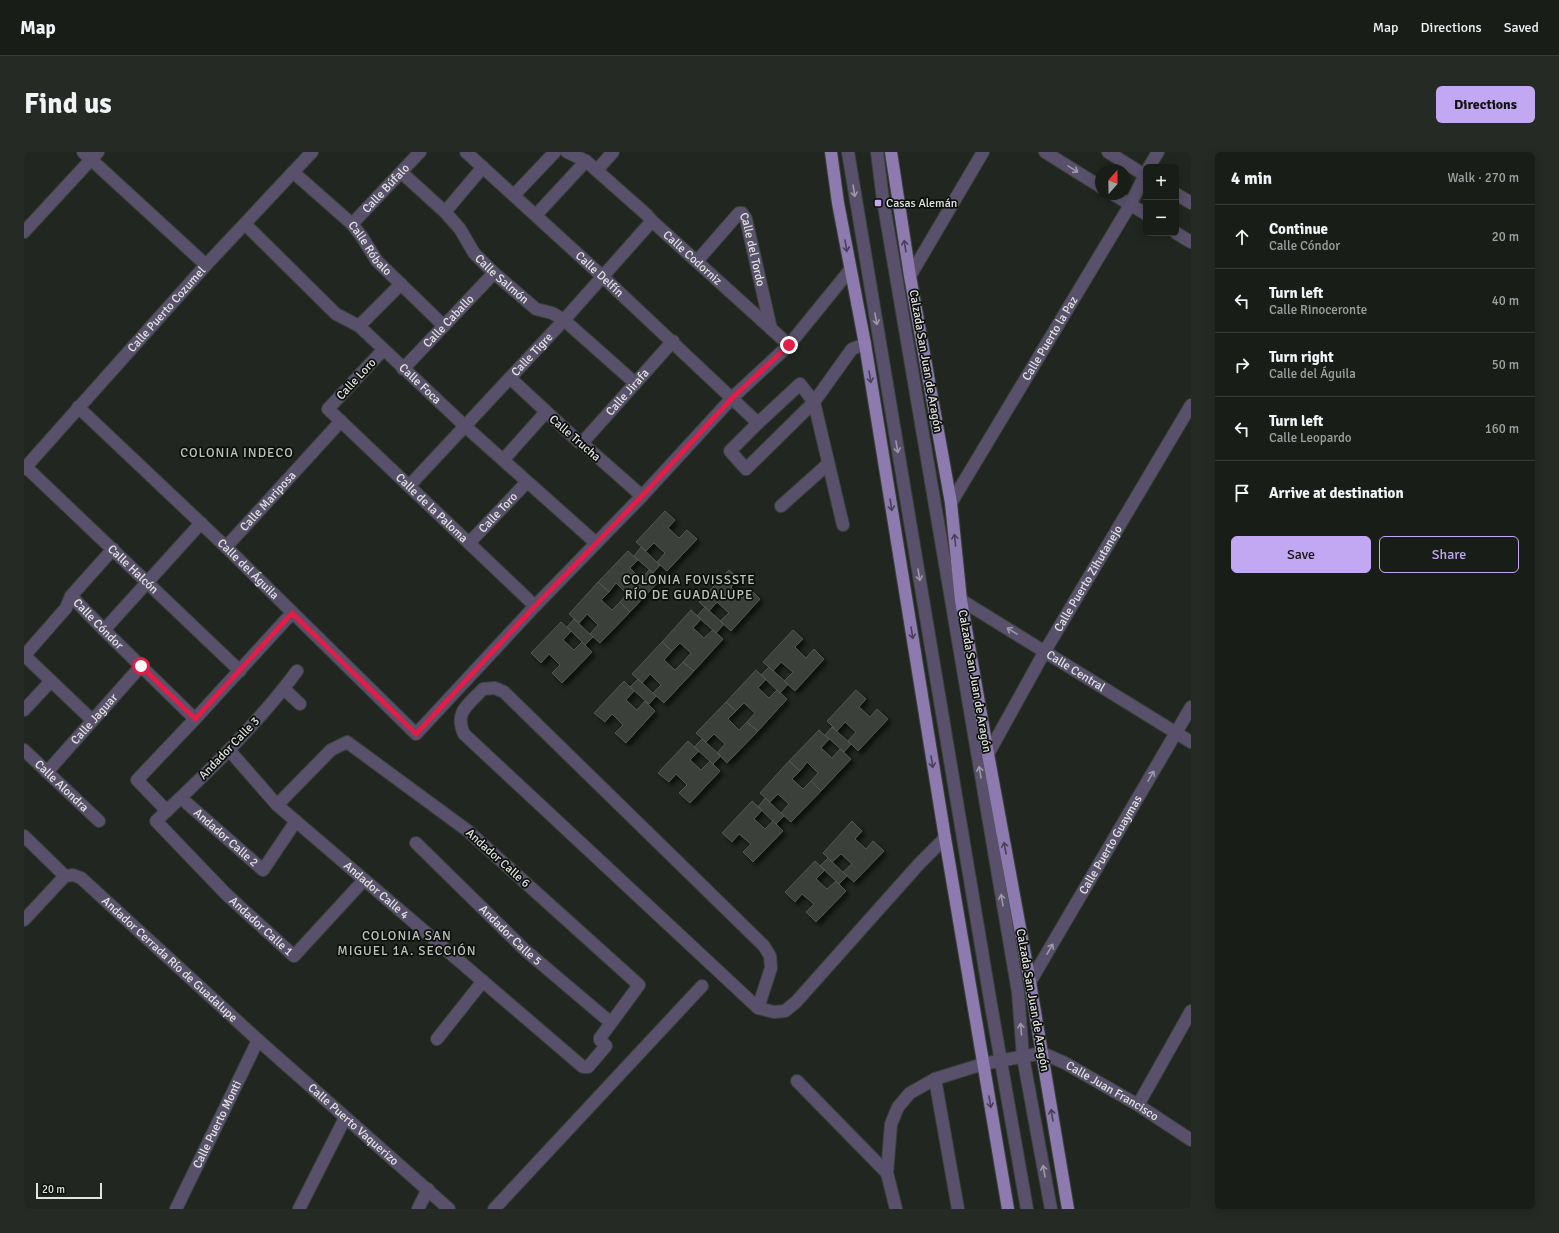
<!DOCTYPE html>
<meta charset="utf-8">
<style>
:root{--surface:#191d18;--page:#262a25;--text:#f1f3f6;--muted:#9fa2a2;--line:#373b37;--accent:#c2a8f2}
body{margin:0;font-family:Signika,sans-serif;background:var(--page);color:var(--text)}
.controls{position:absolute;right:12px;top:12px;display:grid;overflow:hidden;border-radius:6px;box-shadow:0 2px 10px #0003}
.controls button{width:36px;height:36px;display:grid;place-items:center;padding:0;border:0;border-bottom:1px solid var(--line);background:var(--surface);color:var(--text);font:20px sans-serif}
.compass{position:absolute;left:1071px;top:12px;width:36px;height:36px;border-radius:50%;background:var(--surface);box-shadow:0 2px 10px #0003;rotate:20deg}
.scale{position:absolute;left:12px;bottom:10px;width:66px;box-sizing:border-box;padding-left:4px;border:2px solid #e1e4e0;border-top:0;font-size:11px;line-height:14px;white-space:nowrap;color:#e1e4e0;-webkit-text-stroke:3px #0d0f0c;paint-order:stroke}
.stop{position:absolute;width:12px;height:12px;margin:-9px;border:3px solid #e11d48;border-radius:50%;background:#fff}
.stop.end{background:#e11d48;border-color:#fff;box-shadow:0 1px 4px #0008}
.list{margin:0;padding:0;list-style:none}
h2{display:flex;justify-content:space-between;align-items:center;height:52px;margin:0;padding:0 16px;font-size:17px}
h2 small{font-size:13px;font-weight:400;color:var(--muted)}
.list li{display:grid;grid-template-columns:26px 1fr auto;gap:12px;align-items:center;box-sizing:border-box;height:64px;padding:0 16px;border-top:1px solid var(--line)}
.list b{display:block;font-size:15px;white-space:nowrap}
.list p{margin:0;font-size:13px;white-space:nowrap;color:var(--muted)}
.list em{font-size:13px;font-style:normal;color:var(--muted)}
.actions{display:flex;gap:8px;padding:12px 16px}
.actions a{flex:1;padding:9px 0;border:1px solid var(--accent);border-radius:6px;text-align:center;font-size:14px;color:var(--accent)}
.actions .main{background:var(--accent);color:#111}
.icon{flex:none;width:22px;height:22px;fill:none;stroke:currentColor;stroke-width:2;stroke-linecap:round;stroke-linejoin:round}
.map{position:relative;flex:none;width:1167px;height:1057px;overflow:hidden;border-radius:6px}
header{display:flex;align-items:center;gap:24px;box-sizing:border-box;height:56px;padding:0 20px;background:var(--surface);border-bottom:1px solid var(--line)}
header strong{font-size:19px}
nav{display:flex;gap:22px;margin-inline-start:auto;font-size:14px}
.intro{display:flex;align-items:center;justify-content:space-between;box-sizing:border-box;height:96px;padding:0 24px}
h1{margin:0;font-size:28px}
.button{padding:10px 18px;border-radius:6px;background:var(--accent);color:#111;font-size:14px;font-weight:700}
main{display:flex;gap:24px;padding:0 24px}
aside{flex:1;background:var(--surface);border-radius:6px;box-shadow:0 2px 10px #0003}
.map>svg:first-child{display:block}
.building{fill:#3b413a;stroke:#515850;filter:url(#shadow)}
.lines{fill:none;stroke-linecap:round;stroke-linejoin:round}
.minor-casing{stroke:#3c413b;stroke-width:14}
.major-casing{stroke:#3c413b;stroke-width:14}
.minor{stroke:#59516b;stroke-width:12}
.major{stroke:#8d7bb0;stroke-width:12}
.oneway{stroke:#9d9aa6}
.oneway2{stroke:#474056}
.route{stroke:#e11d48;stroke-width:5}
.poi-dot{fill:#c2a8f2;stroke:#0d0f0c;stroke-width:1.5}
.labels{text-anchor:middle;stroke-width:3.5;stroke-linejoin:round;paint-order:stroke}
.street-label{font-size:12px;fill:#e1e4e0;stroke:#0d0f0c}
.poi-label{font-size:12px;fill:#e1e4e0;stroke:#0d0f0c;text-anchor:start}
.neighbourhood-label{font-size:13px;letter-spacing:1px;fill:#bcc4bb;stroke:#0d0f0c}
</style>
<header>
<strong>Map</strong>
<nav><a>Map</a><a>Directions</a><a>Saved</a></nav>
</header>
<div class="intro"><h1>Find us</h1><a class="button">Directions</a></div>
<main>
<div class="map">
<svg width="1167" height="1057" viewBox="0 0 1167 1057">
<defs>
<filter id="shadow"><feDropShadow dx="3.5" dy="3.5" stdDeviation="2" flood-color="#0009"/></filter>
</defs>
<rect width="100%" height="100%" fill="#212720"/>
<path class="building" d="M641 359 651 368 644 376 655 386 663 378 673 387 643 419 633 410 641 401 630 391 622 399 612 390Z
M617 395 636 413 629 421 610 404Z
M604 399 614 408 606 416 617 427 625 418 636 428 606 460 596 450 603 442 592 431 585 440 574 430Z
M705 418 715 427 707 435 718 446 726 437 736 447 707 479 696 469 705 461 693 450 685 459 675 450Z
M574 430 585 440 577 448 588 458 596 450 606 460 576 491 566 482 574 473 563 462 555 471 545 462Z
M681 455 700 472 692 481 673 464Z
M667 458 677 467 669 476 680 486 689 478 699 487 670 519 659 510 667 501 656 491 648 499 638 490Z
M550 467 569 485 561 493 543 475Z
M537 470 547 479 539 488 550 498 558 490 568 500 538 531 528 521 536 513 525 502 517 511 507 501Z
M769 478 779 487 771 495 782 506 790 497 800 507 771 539 760 529 769 520 757 510 749 519 739 510Z
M638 490 648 499 640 508 651 518 659 510 670 519 640 551 629 541 637 533 626 522 618 531 608 522Z
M745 515 764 532 756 541 737 523Z
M732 518 742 527 734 536 745 546 753 538 763 547 734 579 723 570 731 561 720 551 712 559 702 550Z
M614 527 632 544 625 552 606 535Z
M600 529 610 539 602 548 613 558 621 549 631 559 602 591 591 581 599 573 588 562 581 570 570 561Z
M832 538 842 547 835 555 846 565 853 557 864 567 834 599 824 589 832 580 821 570 813 579 803 569Z
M702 550 712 559 704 567 715 578 723 570 734 579 703 611 693 601 701 592 690 582 682 590 672 581Z
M808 575 827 592 820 600 801 583Z
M795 578 805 587 797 596 808 606 816 597 827 607 797 639 787 629 794 621 783 610 776 619 765 609Z
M678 587 697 604 689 612 670 595Z
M664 589 675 599 666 608 677 618 686 609 696 619 666 651 655 641 663 633 652 622 645 630 634 621Z
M765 609 776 619 768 627 779 637 787 629 797 639 767 670 757 661 765 652 754 642 746 650 736 641Z
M741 646 760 664 752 672 734 655Z
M728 649 738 658 730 667 741 677 749 669 759 679 729 710 719 700 727 692 715 682 708 690 698 681Z
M828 669 838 679 831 687 842 697 849 689 860 699 830 730 819 720 828 712 817 702 808 710 799 701Z
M804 706 823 724 815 732 796 714Z
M791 709 801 718 792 727 803 737 812 729 822 739 792 770 782 760 790 752 778 742 771 750 761 740Z"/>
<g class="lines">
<g class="minor-casing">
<g id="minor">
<path d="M59 0 182 113"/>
<path id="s1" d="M442 0 579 125 734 271"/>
<path id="s2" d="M543 0 562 9 623 63 628 69 765 193"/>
<path d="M824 0 967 853 1003 1057"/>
<path d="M853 0 859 48 994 840 999 905 1027 1057"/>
<path d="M1021 0 1077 35"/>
<path d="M1084 0 1122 24"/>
<path d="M1125 15 1134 0"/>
<path d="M573 18 589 0"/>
<path id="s3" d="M269 20 328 72 338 85 353 109 420 174"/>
<path id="s4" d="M377 20 421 60 436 77 450 101 470 121 512 157 528 161 540 168 611 231"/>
<path d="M1089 42 1122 62"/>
<path d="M1152 42 1167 51"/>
<path d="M490 43 531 0"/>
<path d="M421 60 459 15"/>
<path d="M512 63 562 9"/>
<path id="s5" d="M221 72 312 162 335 174 442 275 572 391"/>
<path id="s6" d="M328 72 396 0"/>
<path d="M0 80 74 0"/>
<path d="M1152 81 1167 90"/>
<path id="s7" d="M673 109 715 61H718L722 67 747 177"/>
<path d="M886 124 959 0"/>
<path d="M335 174 377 132"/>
<path id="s8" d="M359 198 304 257 511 454"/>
<path id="s9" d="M379 217 470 121"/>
<path d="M486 226 555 290 558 291 618 344"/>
<path id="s10" d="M54 255 202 395 392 582 511 454 618 344 708 246 765 193 826 118"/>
<path id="s11" d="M558 291 649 189"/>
<path d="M479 308 522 260"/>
<path id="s12" d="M2 315 216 519"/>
<path id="s13" d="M0 317 182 113 288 0"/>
<path id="s14" d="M385 334 540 168 628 69"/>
<path id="s15" d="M927 351 1106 53 1122 21"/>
<path d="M757 354 804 312"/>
<path d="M819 373 790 250 776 232 734 271 706 299 722 317 790 250 828 197 841 192"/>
<path id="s16" d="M445 391 503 330"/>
<path id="s17" d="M202 395 317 269"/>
<path id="s18" d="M47 444 80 478 171 567"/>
<path id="s19" d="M937 448 1167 590"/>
<path d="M80 478 177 371"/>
<path d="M0 503 68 568"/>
<path d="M0 504 42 456 47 444 89 397"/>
<path id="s20" d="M273 519C232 574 182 622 132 669L202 742 270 804 340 728"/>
<path d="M260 537 276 552"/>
<path d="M0 558 27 529"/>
<path id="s21" d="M0 598 75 669"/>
<path id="s22" d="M205 598 253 653 559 915H564L582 894 576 888V886L615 833 444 679 323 590 307 598 253 653"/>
<path id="s23" d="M964 602 1021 499 1167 253"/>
<path id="s24" d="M23 620 117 514"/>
<path id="s25" d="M157 646 239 718 272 669"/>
<path d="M143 659 113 628 171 567 268 461"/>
<path d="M0 684 41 724"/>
<path id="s26" d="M392 691 501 798 586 870"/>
<path id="s27" d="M0 768 41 724 49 723 57 726 234 888 425 1057"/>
<path id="s28" d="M1006 830 1167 555"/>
<path d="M734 856 747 816 746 804 740 794 480 540 471 536 459 537C444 553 430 560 440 582L734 856 750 860 761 859 772 850 895 712 921 686"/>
<path d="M413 887 459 829"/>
<path d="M911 927 934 1057"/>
<path d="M773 929 863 1021"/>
<path d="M1114 953 1167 859"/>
<path id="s29" d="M152 1057 234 888"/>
<path d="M275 1057 321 966"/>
<path d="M394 1057 404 1037"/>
<path d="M470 1057 678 834"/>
<path id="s30" d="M872 1057 863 1021 867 972 874 955 886 941 911 927 959 912 1018 901 1041 911 1114 953 1167 988"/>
</g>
</g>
<g class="major-casing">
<path id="major" d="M807 0 814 51 841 192 921 686 984 1057
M867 0 886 124 927 351 937 448 964 602 1006 830 1044 1057"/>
</g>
<use href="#minor" class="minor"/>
<use href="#major" class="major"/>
</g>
<defs><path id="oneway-shaft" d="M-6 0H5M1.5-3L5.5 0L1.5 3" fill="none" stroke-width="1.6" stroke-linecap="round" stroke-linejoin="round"/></defs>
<g class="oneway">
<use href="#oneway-shaft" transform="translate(1049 17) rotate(32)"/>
<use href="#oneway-shaft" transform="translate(830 39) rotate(81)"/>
<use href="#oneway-shaft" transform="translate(852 167) rotate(80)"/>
<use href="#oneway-shaft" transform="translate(873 295) rotate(80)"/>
<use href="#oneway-shaft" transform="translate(895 423) rotate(80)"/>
<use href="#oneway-shaft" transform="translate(988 479) rotate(-149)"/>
<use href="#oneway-shaft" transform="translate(956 620) rotate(-100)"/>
<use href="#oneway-shaft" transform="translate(1127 624) rotate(-60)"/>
<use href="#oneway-shaft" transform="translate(978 748) rotate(-100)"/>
<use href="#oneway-shaft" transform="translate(1026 797) rotate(-60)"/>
<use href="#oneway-shaft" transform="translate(997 877) rotate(-95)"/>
<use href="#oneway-shaft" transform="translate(1020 1019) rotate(-100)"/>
</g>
<g class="oneway2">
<use href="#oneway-shaft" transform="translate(822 94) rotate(80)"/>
<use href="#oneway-shaft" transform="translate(881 94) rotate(-99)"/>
<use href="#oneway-shaft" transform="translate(846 225) rotate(81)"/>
<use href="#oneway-shaft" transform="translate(867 353) rotate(81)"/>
<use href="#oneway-shaft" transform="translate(931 388) rotate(-96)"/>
<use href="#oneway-shaft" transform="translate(888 481) rotate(81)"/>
<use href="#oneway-shaft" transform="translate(908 610) rotate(81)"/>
<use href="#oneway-shaft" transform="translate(981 696) rotate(-101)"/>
<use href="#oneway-shaft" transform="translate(966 950) rotate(80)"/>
<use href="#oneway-shaft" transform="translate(1028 963) rotate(-99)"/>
</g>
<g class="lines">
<path class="route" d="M117 514 171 567 268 461 392 582 511 454 618 344 708 246 765 193"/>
</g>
<rect class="poi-dot" x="850" y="47" width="8" height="8" rx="2"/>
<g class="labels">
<g class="street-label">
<text dy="4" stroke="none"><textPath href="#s6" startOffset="49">Calle Búfalo</textPath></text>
<text dy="4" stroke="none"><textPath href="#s3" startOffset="109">Calle Róbalo</textPath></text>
<text dy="4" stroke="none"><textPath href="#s7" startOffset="105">Calle del Tordo</textPath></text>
<text dy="4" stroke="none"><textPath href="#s2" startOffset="165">Calle Codorniz</textPath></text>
<text dy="4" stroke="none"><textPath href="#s1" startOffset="181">Calle Delfín</textPath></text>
<text dy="4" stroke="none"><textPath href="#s4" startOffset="148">Calle Salmón</textPath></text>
<text dy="4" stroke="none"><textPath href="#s13" startOffset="214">Calle Puerto Cozumel</textPath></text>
<text dy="4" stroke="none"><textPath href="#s9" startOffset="66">Calle Caballo</textPath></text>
<text dy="4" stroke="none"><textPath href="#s15" startOffset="192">Calle Puerto la Paz</textPath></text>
<text dy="4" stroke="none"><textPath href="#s14" startOffset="180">Calle Tigre</textPath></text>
<text transform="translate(902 209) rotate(80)" y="4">Calzada San Juan de Aragón</text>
<text transform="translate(332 227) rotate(-47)" y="4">Calle Loro</text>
<text dy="4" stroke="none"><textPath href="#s5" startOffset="238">Calle Foca</textPath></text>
<text dy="4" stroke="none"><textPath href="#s11" startOffset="68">Calle Jirafa</textPath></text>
<text transform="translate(551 286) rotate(41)" y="4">Calle Trucha</text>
<text dy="4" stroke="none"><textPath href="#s17" startOffset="62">Calle Mariposa</textPath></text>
<text dy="4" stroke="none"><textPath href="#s8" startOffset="224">Calle de la Paloma</textPath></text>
<text dy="4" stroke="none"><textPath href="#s16" startOffset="42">Calle Toro</textPath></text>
<text dy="4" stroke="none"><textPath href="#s12" startOffset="148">Calle Halcón</textPath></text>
<text dy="4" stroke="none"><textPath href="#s10" startOffset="235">Calle del Águila</textPath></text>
<text dy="4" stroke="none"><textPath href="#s23" startOffset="202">Calle Puerto Zihutanejo</textPath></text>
<text dy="4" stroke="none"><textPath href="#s18" startOffset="39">Calle Cóndor</textPath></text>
<text dy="4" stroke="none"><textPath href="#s19" startOffset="135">Calle Central</textPath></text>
<text transform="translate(951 529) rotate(80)" y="4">Calzada San Juan de Aragón</text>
<text dy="4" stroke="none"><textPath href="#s24" startOffset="71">Calle Jaguar</textPath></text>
<text transform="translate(205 596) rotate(-46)" y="4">Andador Calle 3</text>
<text dy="4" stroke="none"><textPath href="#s21" startOffset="52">Calle Alondra</textPath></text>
<text dy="4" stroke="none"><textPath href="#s25" startOffset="60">Andador Calle 2</textPath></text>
<text dy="4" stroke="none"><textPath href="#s28" startOffset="159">Calle Puerto Guaymas</textPath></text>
<text transform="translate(474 706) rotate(42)" y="4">Andador Calle 6</text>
<text dy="4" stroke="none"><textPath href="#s22" startOffset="204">Andador Calle 4</textPath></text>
<text dy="4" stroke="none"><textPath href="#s20" startOffset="355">Andador Calle 1</textPath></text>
<text dy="4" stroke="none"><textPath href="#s26" startOffset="132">Andador Calle 5</textPath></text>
<text dy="4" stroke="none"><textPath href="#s27" startOffset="197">Andador Cerrada Río de Guadalupe</textPath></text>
<text transform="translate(1009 848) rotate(80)" y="4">Calzada San Juan de Aragón</text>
<text dy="4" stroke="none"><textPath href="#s30" startOffset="342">Calle Juan Francisco</textPath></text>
<text dy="4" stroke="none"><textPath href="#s29" startOffset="94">Calle Puerto Monti</textPath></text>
<text dy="4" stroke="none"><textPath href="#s27" startOffset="444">Calle Puerto Vaquerizo</textPath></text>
</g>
<g class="poi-label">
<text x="862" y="55">Casas Alemán</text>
</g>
<g class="neighbourhood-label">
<text x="213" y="305">COLONIA INDECO</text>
<text x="665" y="432">COLONIA FOVISSSTE<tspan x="665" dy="15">RÍO DE GUADALUPE</tspan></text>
<text x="383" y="788">COLONIA SAN<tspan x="383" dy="15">MIGUEL 1A. SECCIÓN</tspan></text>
</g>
</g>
</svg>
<div class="controls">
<button>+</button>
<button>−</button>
</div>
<svg class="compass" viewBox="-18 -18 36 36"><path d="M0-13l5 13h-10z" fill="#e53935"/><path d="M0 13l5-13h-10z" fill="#9fa2a2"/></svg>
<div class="scale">20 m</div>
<div class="stop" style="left:117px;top:514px"></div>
<div class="stop end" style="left:765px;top:193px"></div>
</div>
<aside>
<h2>4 min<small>Walk · 270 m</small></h2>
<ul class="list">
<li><svg class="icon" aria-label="ahead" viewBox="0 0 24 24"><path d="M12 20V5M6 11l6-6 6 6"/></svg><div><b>Continue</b><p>Calle Cóndor</p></div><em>20 m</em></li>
<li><svg class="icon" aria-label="left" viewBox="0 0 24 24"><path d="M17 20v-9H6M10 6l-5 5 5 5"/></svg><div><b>Turn left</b><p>Calle Rinoceronte</p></div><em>40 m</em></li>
<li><svg class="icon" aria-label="right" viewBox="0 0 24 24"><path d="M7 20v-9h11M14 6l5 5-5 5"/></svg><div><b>Turn right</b><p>Calle del Águila</p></div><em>50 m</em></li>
<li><svg class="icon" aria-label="left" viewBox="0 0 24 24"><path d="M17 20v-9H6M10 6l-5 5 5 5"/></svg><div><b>Turn left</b><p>Calle Leopardo</p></div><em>160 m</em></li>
<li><svg class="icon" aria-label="arrive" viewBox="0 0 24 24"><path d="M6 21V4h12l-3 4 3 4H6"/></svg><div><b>Arrive at destination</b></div></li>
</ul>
<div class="actions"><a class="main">Save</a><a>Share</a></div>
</aside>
</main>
